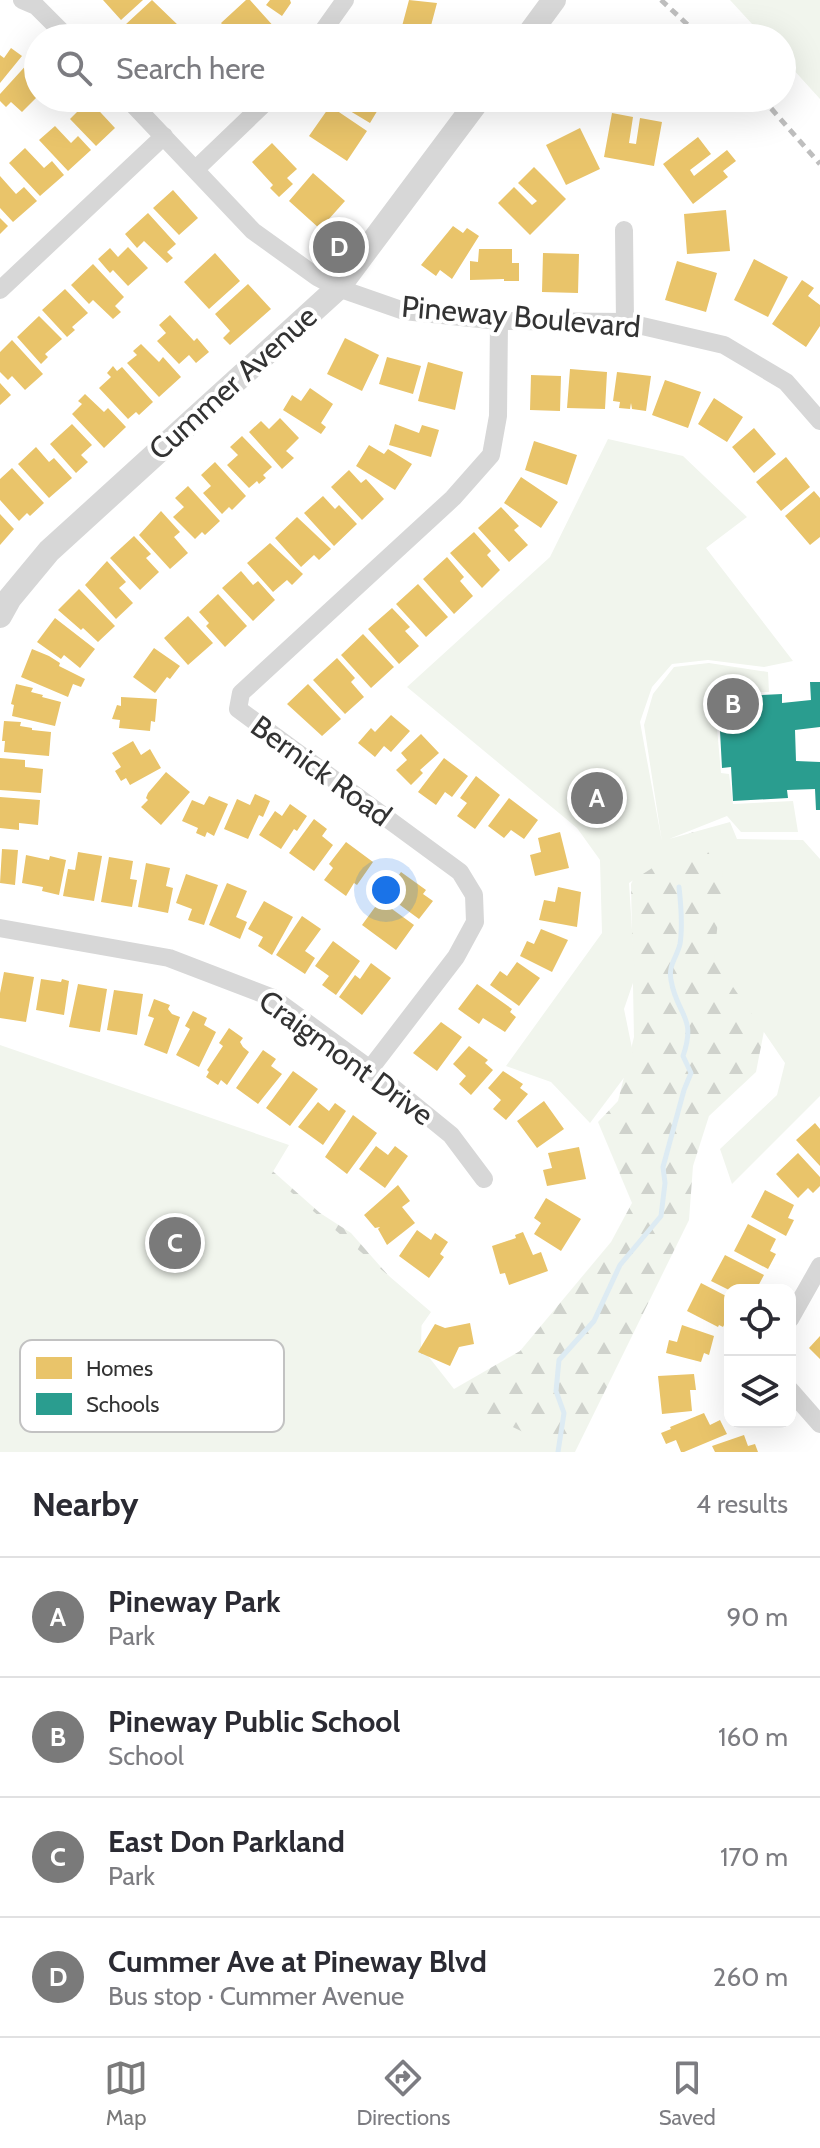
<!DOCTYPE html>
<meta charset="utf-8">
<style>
:root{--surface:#fff;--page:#f2f2f3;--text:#2b2b33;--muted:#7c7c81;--line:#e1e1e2;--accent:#7a7a7a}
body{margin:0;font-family:Cabin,sans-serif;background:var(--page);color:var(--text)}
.controls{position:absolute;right:24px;bottom:24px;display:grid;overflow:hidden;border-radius:16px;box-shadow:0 8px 32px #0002}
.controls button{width:72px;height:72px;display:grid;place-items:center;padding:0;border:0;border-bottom:2px solid var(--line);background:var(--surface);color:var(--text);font:40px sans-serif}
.you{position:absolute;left:386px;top:890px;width:28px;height:28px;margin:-20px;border:6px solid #fff;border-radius:50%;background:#1a73e8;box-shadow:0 0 0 12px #1a73e833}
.badge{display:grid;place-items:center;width:52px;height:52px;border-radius:50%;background:var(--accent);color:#fff;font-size:26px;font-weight:700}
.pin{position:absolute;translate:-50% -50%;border:4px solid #fff;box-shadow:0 2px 8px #0006}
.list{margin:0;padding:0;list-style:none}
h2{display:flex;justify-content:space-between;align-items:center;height:104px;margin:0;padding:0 32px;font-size:34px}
h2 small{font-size:26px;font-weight:400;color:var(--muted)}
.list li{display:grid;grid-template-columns:52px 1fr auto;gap:24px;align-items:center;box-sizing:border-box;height:120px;padding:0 32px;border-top:2px solid var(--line)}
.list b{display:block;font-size:30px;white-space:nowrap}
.list p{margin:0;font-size:26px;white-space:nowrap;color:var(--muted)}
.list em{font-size:26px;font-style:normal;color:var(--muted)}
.icon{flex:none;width:44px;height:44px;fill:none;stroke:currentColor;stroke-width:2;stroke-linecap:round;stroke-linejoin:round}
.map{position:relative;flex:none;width:820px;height:1452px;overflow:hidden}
.search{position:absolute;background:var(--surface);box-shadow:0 8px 32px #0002;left:24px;right:24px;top:24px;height:88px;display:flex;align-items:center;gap:20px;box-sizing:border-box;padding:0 28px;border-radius:44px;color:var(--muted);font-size:30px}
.sheet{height:584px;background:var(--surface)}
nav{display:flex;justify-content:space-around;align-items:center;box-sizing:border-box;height:112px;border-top:2px solid var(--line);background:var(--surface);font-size:22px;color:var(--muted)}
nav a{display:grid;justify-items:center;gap:4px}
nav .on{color:var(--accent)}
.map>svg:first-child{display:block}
.forest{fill:url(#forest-firs)}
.park{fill:#f1f5ed}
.homes{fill:#e9c46a}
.schools{fill:#2a9d8f}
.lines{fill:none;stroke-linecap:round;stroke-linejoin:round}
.stream{stroke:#ddebf3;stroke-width:5}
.minor{stroke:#d7d7d7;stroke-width:18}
.tertiary{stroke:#d7d7d7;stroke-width:24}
.rail{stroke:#bebebe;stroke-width:5;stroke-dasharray:8 6;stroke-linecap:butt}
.labels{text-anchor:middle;stroke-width:8;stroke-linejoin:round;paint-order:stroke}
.street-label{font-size:30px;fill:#333;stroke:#fff}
.key{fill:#fff;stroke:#c2c2c2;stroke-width:2}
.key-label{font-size:22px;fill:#333}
</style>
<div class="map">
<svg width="820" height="1452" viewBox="0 0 820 1452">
<defs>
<pattern id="forest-firs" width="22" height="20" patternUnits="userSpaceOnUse" patternTransform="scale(2)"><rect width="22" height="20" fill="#f1f5ed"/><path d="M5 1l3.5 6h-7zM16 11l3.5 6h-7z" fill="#cfd2cc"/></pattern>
</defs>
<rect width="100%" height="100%" fill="#fff"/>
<path class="forest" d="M693 832 739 856 764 1031 756 1072 709 1116 693 1166 689 1220 575 1452H97L233 1136 320 1213 351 1233 409 1299 422 1306 421 1347 454 1389 520 1351 611 1242 632 1203 598 1122 618 1101 634 1037 631 884 646 854Z"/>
<path class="park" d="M730 0H820V99L782 57V38H765Z
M608 439 683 456 747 517 706 548 793 661 764 667 708 660 672 664 652 687 640 722 662 842 644 725 653 694 674 667 709 663 768 672 769 692 721 693 725 726 717 728 721 773 729 774 733 804 793 801 798 832H741L727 816 669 839 730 822 737 839 803 840 820 859V1096L732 1184 720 1149 777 1095 785 1063 714 959 723 873 708 852 663 861 629 883 635 977 624 1009 635 1063 590 1123 551 1082 506 1066 602 933 600 860 577 828 407 687 550 557Z
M0 1045 289 1145 271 1175 431 1312 405 1349 456 1400 565 1452H0Z"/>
<path class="homes" d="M103 0H143L121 20Z
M152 0 180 27 168 38H136L125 25Z
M246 0H250L276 29 266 38H234L221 23Z
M270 0H290L291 3 282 16 266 5Z
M409 0 437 3 428 37 401 30Z
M11 48 22 56 0 83V55L4 58Z
M30 61 38 69V96L22 112 11 102 6 107 0 101V94Z
M200 98H223L211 109Z
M337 98H385L370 123 335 102Z
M89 100 115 128 96 146 70 119Z
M330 106 367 131 347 161 309 136Z
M612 113 633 117 629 143 636 144 640 118 662 122 654 166 604 157Z
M55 126 71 143 78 136 91 150 68 171 39 140Z
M580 128 600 169 566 185 546 145Z
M698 137 711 154 690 170 694 176 727 150 736 161 723 171 728 177 693 204 663 164Z
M272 143 297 169 287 178 293 184 279 197 270 188 273 185 252 162Z
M25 148 44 168 52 161 64 175 40 196 9 163Z
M534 167 566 199 530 235 498 203 514 187 532 205 537 201 518 183Z
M313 173 345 201 320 229 289 201Z
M0 176 16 194 24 187 37 201 13 222 0 208Z
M173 190 198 218 179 235 153 208Z
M726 210 730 251 687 254 684 214Z
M148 213 176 244 167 252 173 258 167 263 144 241 137 248 125 234Z
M0 218 8 226 0 234Z
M453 226 463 233 467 228 479 236 452 279 440 270 436 276 421 265Z
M128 247 148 268 128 286 113 270 110 273 98 259 110 248 118 257Z
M479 249H512V263H519V281H504V279L470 280V261L478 262Z
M215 253 240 281 209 309 184 282Z
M543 253 579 254 578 293 542 292Z
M754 259 788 277 768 317 734 300Z
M677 261 717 273 706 312 665 300Z
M93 264 124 297 115 306 121 312 113 319 93 300 89 304 71 285Z
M802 280 814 288 808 296 820 305V326L806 347 772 324Z
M248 284 271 309 230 345 223 338 230 331 215 314Z
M65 289 88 313 72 327 75 330 67 337 42 310Z
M170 315 194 341 197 338 209 352 196 363 189 355 179 364 157 341 166 333 159 325Z
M39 316 62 339 45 354 48 357 41 364 17 337Z
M345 338 379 355 362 391 327 374Z
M12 340 43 374 25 390 12 376 8 380 0 372V352Z
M141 344 159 362 163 357 181 377 159 397 127 363 137 355 133 351Z
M387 357 421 366 413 394 379 384Z
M428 362 463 372 455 410 418 401Z
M113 366 117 371 122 367 153 402 139 415 136 412 128 419 99 388 111 377 107 373Z
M570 369 607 372 605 409 567 408Z
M617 372 651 376 646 411 632 409 631 403 630 409 619 408 620 402 613 401Z
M531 375 561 376 560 411 530 410Z
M665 380 701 392 688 428 652 415Z
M0 383 11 395 0 405Z
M310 388 333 404 321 423 326 427 321 434 283 410 292 395 301 401Z
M85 394 104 412 108 408 126 427 104 448 72 414 82 404 78 401Z
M714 398 743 417 727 442 698 424Z
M280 418 299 438 286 451 294 458 282 469 249 432 261 421 269 429Z
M72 424 92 445 81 455 88 462 76 473 50 444Z
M395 424 419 433 422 425 439 430 431 457 389 445Z
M754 428 776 454 754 473 732 447Z
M242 436 272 467 263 475 266 478 259 484 257 481 249 488 227 465 238 455 230 447Z
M534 441 577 455 567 485 525 470Z
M369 445 384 454 388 449 412 464 395 490 356 466Z
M36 447 49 462 54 458 72 478 49 498 18 464Z
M786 457 810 487 781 511 756 482Z
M215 462 246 496 232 510 229 507 222 514 203 493 211 486 201 475Z
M12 468 44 503 30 516 27 513 19 521 0 500V479Z
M349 470 361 483 366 479 384 499 362 520 331 487Z
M521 477 558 502 541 528 504 503Z
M188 486 220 521 205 535 202 532 195 539 173 517 184 507 175 498Z
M814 491 820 498V537L810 545 785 516Z
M323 496 335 509 339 505 357 524 334 546 304 513Z
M501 507 519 526 514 530 528 545 509 562 478 528Z
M161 511 180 532 174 537 188 553 170 569 139 535Z
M0 514 14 529 0 545Z
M297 517 331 549 319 560 314 555 301 567 275 538Z
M474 532 491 551 487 555 500 570 482 588 450 553Z
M134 536 151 554 146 558 159 572 140 590 110 558Z
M270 543 303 574 292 585 287 580 273 592 247 563Z
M447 557 464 577 460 581 473 596 454 614 423 579Z
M107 561 126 582 119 588 133 603 116 619 85 585Z
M241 571 253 585 258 581 275 600 253 621 222 588Z
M418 584 448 617 426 637 396 604Z
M79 589 115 626 98 642 83 628 81 630 58 610Z
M218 594 247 626 225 647 206 626 209 623 199 612Z
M392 608 410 627 405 631 419 646 399 664 368 629Z
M188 616 213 643 188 665 164 638Z
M55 618 95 649 80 668 64 655 61 659 37 642Z
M363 634 394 667 371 688 341 655Z
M154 648 180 666 170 679 167 677 155 693 133 677Z
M32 649 49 656 60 663 59 666 85 679 81 687 73 684 68 697 21 677Z
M337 658 355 678 351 682 364 697 345 714 313 680Z
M16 684 33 688 31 692 43 695 42 697 61 702 55 726 12 716 14 705 11 704Z
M308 684 341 719 322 736 287 704Z
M121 697 157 699 155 722 151 721 150 731 119 728 120 720 112 719 117 705 121 706Z
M391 715 410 731 391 752 384 746 375 757 358 743 371 728 375 732Z
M4 721 21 722 20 726 32 728V730L51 732 49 756 4 752 5 741H2Z
M421 734 439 753 420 770 423 773 411 785 396 770 407 760 401 753Z
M133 741 141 755 150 749 161 768 130 785 126 778 121 781 115 771 121 767 112 753Z
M0 758 25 760V767L43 769 41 793 0 790Z
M444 758 468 776 452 797 445 792 436 805 418 792Z
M166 772 190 792 161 825 141 807 148 800 146 798 148 793Z
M476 776 500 795 475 829 457 816 467 803 460 798Z
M255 794 270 801 263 817 259 815 248 839 224 829 237 799 250 805Z
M209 796 228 804 214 836 207 832 205 837 196 833 198 828 182 821 192 800 204 805Z
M0 797 40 800 38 825 19 823V830L0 828Z
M509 798 538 820 524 839 511 830 504 838 488 826Z
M290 804 307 816 297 831 294 829 281 849 259 835 275 811 282 816Z
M314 819 327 829 322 836 333 845 314 871 289 853Z
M560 832 569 868 535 876 530 855 541 852 538 838Z
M346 842 373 862 357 885 354 883 346 896 324 880 333 868 329 864Z
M2 849 18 850 15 885 0 883Z
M78 852 102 856 94 901 63 896 68 869 75 870Z
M26 855 49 860 50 856 66 860 59 895 42 891 43 887 22 883Z
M109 857 133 861 130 879 137 880 132 907 101 902Z
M146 863 170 868 166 886 173 888 168 913 138 907Z
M401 872 426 890 423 894 433 901 419 919 381 891 388 881 392 884Z
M186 874 218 885 204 925 188 920 192 909 176 903Z
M227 883 247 891 236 917 247 922 240 939 209 925Z
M558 887 581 892 577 927 539 920 544 900 555 902Z
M264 901 293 917 272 955 258 946 263 937 248 929Z
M378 903 386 909 387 907 392 909 414 925 396 950 362 925Z
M302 916 321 929 305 951 315 958 305 974 276 955Z
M541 929 568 940 552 972 520 956 527 941 534 944Z
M333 941 360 961 336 995 322 985 329 976 315 966Z
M517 962 540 978 519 1006 490 985 500 971 507 976Z
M371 963 391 978 362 1015 339 997 355 975 360 979Z
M4 972 34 977 26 1022 0 1018V993Z
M41 979 61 982 62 979 69 981 64 1015 36 1010Z
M78 984 107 989 100 1032 69 1027Z
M477 984 512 1009 510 1012 516 1017 505 1032 483 1018 479 1024 458 1009Z
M114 990 143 994 137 1035 107 1030Z
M154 999 170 1005 168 1009 172 1014 180 1017 167 1054 144 1045 154 1018 148 1016Z
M193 1011 207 1018 204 1025 216 1032 199 1067 176 1055 190 1029 185 1026Z
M441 1022 462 1037 437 1071 413 1053Z
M229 1028 243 1038 240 1042 243 1047 249 1052 227 1085 221 1080 218 1085 206 1077 209 1072 207 1070 223 1046 219 1043Z
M469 1046 488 1060 485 1063 493 1070 471 1095 459 1084 466 1076 453 1064Z
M263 1050 276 1059 271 1066 282 1074 258 1104 236 1088Z
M293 1071 318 1089 290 1126 266 1108Z
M503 1071 523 1084 520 1088 528 1094 506 1120 493 1109 501 1100 488 1088Z
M544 1101 564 1129 537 1148 517 1121Z
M318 1102 329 1111 335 1103 346 1111 323 1145 298 1127Z
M353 1115 377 1133 347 1174 325 1157Z
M815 1123 820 1129V1166L796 1140Z
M376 1146 388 1155 395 1146 408 1156 385 1188 359 1169Z
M579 1147 586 1179 547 1186 543 1170 552 1168 548 1153Z
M798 1153 820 1177V1186L813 1193 808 1188 798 1198 776 1174Z
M398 1185 410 1201 402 1207 415 1223 387 1245 378 1229 380 1227 375 1228 364 1215Z
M765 1190 794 1205 788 1218 794 1220 786 1236 751 1217Z
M546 1198 581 1219 561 1251 534 1234 541 1223 534 1218Z
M748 1224 776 1239 770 1251 776 1254 768 1269 734 1251Z
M417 1230 431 1240 435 1233 448 1242 440 1254 444 1257 429 1278 399 1256Z
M523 1232 533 1255 541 1252 548 1271 509 1285 505 1273 500 1274 492 1246 516 1238 515 1235Z
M725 1255 764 1275 756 1290 746 1287 744 1290H729L711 1281Z
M701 1283 730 1298V1313L723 1327 719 1325 718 1327 687 1311Z
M470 1323 474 1344 459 1347 450 1366 418 1352 435 1324 445 1328Z
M682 1325 714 1336 709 1355 704 1353 701 1362 666 1353 669 1340 677 1342Z
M820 1336V1359L809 1348Z
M694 1374 696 1390H690L692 1411 662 1414 658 1376Z
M704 1413 710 1425 720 1420 727 1434 684 1452H681L676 1440 666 1444 661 1433 671 1429 670 1427Z
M744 1435 748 1446 755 1444 758 1452H715L712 1446Z"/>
<path class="schools" d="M810 682H820V727L795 730 796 761 820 762V810H816L815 789 787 790 788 798 733 801 731 767 722 768 720 731H729L727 697 782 694V703L811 700Z"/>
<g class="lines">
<path class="stream" d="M558 1452 564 1413 556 1391 559 1360 594 1321 620 1265 661 1216 665 1183 663 1167 684 1090 691 1073 683 1056C697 1016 677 1016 671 980 668 965 677 957 680 944 683 925 681 905 679 887"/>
<path class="minor" d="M22 0 36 6 68 38
M318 38 345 0
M127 98 253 231 317 277 338 288 404 311 499 321 625 322 724 345 786 382 820 421
M196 169 270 98
M624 230 625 322
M0 290 164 136
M0 928 169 958 273 998 370 1069 451 1135 484 1179
M370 1069 456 957 475 922 474 895 460 872 238 709 241 693 453 498 491 455 498 416 499 321
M790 1319 820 1266
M790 1390 820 1424"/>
<path class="tertiary" d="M526 38 554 0
M0 616 10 598 49 551 338 288 480 98"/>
<path class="rail" d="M661 0 702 38
M762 98 820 164"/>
</g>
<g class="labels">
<g class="street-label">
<text transform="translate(521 317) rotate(5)" y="10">Pineway Boulevard</text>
<text transform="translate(233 383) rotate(-42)" y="10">Cummer Avenue</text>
<text transform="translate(321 771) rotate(36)" y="10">Bernick Road</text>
<text transform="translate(346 1058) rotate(36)" y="10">Craigmont Drive</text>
</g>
</g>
<rect x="20" y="1340" width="264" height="92" rx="12" class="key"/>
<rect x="36" y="1357" width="36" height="22" fill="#e9c46a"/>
<rect x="36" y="1393" width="36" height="22" fill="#2a9d8f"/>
<g class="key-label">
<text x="86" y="1376">Homes</text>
<text x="86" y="1412">Schools</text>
</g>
</svg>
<div class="controls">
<button><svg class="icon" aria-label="locate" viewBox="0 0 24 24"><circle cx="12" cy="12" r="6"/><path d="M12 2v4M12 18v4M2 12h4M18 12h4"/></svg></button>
<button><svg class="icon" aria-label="layers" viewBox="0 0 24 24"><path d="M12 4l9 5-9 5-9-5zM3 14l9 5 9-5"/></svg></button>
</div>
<div class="you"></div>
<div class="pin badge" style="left:597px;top:798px">A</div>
<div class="pin badge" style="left:733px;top:704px">B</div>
<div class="pin badge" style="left:175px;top:1243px">C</div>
<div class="pin badge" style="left:339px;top:247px">D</div>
<div class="search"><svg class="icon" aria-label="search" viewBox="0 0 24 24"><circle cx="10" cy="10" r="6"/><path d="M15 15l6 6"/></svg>Search here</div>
</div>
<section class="sheet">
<h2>Nearby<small>4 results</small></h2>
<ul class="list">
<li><span class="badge">A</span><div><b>Pineway Park</b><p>Park</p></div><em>90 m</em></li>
<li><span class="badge">B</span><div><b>Pineway Public School</b><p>School</p></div><em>160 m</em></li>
<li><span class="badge">C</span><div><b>East Don Parkland</b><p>Park</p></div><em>170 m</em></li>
<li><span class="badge">D</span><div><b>Cummer Ave at Pineway Blvd</b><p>Bus stop · Cummer Avenue</p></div><em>260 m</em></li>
</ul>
</section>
<nav>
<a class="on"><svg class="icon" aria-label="map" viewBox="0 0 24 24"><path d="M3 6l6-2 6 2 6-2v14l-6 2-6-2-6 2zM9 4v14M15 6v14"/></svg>Map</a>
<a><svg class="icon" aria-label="directions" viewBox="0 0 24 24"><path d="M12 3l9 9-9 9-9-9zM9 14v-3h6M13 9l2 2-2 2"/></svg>Directions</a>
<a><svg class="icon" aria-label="saved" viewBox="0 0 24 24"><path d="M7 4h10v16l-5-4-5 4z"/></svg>Saved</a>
</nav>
